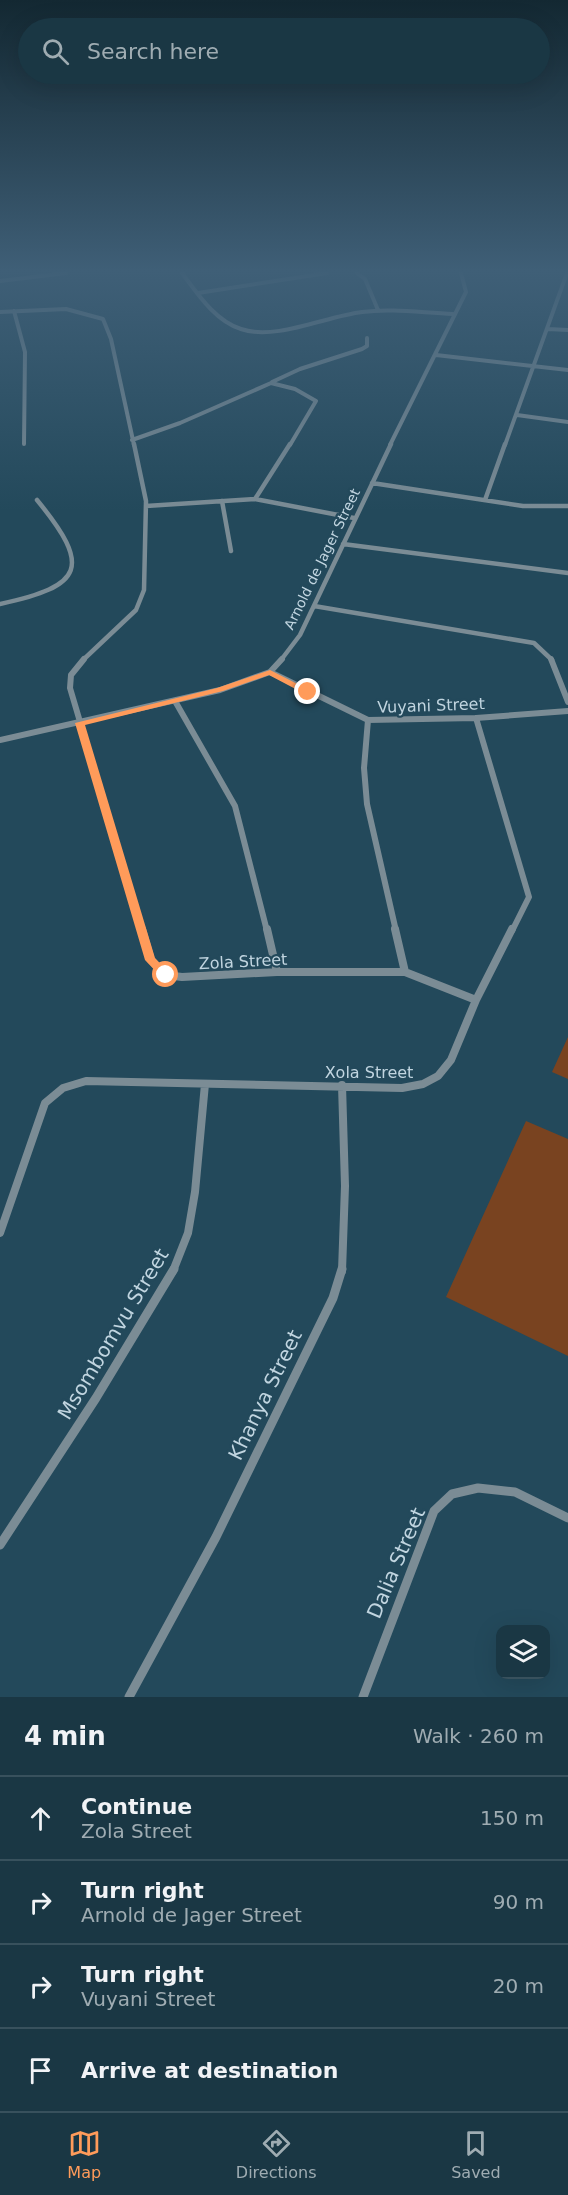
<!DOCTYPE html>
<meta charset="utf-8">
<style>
:root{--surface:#1a3744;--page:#233f4b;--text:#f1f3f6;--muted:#9facb2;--line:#38515d;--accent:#ff9b5a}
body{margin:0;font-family:"DejaVu Sans",sans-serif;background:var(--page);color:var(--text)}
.controls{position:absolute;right:18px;bottom:18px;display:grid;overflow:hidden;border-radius:12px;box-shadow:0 6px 24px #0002}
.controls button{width:54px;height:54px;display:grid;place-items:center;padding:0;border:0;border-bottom:2px solid var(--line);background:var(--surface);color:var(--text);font:30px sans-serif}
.stop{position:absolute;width:18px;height:18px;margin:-14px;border:4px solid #ff9b5a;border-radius:50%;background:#fff}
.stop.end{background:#ff9b5a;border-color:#fff;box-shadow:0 2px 6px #0008}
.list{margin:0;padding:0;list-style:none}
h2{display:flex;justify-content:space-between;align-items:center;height:78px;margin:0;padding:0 24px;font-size:26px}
h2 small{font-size:20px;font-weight:400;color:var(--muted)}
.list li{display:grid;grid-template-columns:39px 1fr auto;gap:18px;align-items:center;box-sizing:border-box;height:84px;padding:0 24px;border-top:2px solid var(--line)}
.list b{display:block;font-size:22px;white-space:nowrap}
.list p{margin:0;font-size:20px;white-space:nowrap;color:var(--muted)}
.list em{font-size:20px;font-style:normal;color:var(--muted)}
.icon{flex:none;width:33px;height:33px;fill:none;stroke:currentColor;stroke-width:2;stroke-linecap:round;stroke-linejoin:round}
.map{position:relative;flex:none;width:568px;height:1697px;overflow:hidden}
.search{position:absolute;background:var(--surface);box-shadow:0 6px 24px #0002;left:18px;right:18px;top:18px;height:66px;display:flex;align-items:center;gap:15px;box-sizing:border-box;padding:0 21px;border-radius:33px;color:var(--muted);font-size:22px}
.sheet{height:414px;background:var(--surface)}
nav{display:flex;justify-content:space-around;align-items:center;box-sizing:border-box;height:84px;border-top:2px solid var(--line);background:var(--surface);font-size:16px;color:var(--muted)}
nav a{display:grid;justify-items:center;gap:3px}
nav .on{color:var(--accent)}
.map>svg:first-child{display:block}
.green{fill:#794320}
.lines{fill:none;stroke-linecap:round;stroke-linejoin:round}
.street-far4{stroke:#7b8c95;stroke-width:4}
.street-far3{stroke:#7b8c95;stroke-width:4.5}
.street-far2{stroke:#7b8c95;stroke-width:6}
.street-far1{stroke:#7b8c95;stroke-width:8}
.street{stroke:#7b8c95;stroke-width:9}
.route{fill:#ff9b5a}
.labels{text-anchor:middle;stroke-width:4.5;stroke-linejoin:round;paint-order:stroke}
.far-street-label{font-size:14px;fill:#c1d5e0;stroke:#23495b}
.street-label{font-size:16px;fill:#c1d5e0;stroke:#23495b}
.near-street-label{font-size:20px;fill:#c1d5e0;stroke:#23495b}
</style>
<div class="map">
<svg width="568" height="1697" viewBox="0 0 568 1697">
<rect width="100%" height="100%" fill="#23495b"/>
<path class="green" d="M568 1037V1079L552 1072Z
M526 1121 568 1139V1356L446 1297Z"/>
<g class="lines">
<path class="street-far4" d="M182 273C197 293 215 321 241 329 275 341 327 316 362 312 392 308 423 313 453 314
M357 273 365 279 378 310
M0 281 66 273
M198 293 327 273
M14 311 25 352 24 444
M0 312 66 309 103 319 111 339 134 445
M548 329 568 330
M436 355 568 370
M272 382 300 369 362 349 367 346V338
M517 415 568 422
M132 440 180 423 271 383 295 389 316 401 290 445
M390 445 466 292 461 273
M505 445 567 273"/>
<path class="street-far3" d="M372 483 523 506H568
M255 499 290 444
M485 500 505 444
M222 501 231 551
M146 506 255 499 354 518
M343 544 568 573
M0 604C84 586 92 567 37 500
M314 606 534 643 552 660
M83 660 136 610 144 590 146 501 134 444
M281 660 300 635 391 444"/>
<path class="street-far2" d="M84 659 71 675 70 688 142 931
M551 659 568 702
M270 672 368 720 476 718 568 711
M175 701 235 806 267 931
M476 718 529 897 512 931
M368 720 364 768 367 804 396 931
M0 740 220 690 270 672 282 659"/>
<path class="street-far1" d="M142 929 151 960 166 975 182 977 277 972H405L476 1000
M267 929 277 972
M395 929 405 972
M0 1233 45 1103 63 1088 86 1081 402 1088 423 1084 438 1076 451 1060 476 1000 512 929
M173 1271 188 1233 195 1192 205 1084
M342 1271 345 1186 342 1085"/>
<path class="street" d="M0 1545 96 1398 174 1269
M129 1697 216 1537 333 1298 342 1269
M363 1697 434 1511 452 1494 478 1488 515 1492 568 1518"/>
</g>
<linearGradient id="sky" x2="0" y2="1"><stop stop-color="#132832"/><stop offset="0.53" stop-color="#3f5f77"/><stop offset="1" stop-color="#3f5f77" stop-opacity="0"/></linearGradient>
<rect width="568" height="511" fill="url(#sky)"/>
<path class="route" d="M270 670 313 692 305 694 269 675 223 691 85 725 155 958 171 975 166 979 162 978 145 960 75 723 217 688Z"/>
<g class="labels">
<g class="far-street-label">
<text transform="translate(322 559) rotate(-64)" y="5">Arnold de Jager Street</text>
</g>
<g class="street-label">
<text transform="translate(431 705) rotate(-2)" y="6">Vuyani Street</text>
<text transform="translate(243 961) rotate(-3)" y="6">Zola Street</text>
<text x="369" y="1078">Xola Street</text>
</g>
<g class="near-street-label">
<text transform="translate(113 1334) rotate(-59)" y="7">Msombomvu Street</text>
<text transform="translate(265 1395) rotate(-64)" y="7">Khanya Street</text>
<text transform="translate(396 1563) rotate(-67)" y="7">Dalia Street</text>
</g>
</g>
</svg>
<div class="controls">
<button><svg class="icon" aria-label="layers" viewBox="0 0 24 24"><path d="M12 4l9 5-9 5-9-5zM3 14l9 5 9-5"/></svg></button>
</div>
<div class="stop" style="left:166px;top:975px"></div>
<div class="stop end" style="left:308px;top:692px"></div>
<div class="search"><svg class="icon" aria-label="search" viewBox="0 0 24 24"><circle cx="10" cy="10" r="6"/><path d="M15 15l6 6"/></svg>Search here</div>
</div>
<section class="sheet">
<h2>4 min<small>Walk · 260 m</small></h2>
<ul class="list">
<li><svg class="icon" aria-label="ahead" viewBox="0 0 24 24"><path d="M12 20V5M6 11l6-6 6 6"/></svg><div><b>Continue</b><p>Zola Street</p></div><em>150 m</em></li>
<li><svg class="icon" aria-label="right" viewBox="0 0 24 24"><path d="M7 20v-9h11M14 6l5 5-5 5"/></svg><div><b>Turn right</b><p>Arnold de Jager Street</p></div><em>90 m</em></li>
<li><svg class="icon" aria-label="right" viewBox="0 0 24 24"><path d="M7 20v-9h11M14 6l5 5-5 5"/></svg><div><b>Turn right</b><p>Vuyani Street</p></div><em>20 m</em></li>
<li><svg class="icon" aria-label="arrive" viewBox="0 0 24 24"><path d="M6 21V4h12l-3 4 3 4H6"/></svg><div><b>Arrive at destination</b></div></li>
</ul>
</section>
<nav>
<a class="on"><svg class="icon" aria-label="map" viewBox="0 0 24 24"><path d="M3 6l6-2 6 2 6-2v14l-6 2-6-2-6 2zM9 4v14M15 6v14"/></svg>Map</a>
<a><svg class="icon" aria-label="directions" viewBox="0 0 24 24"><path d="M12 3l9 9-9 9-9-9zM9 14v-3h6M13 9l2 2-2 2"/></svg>Directions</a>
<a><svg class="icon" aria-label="saved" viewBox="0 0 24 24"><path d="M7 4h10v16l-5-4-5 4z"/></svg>Saved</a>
</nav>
